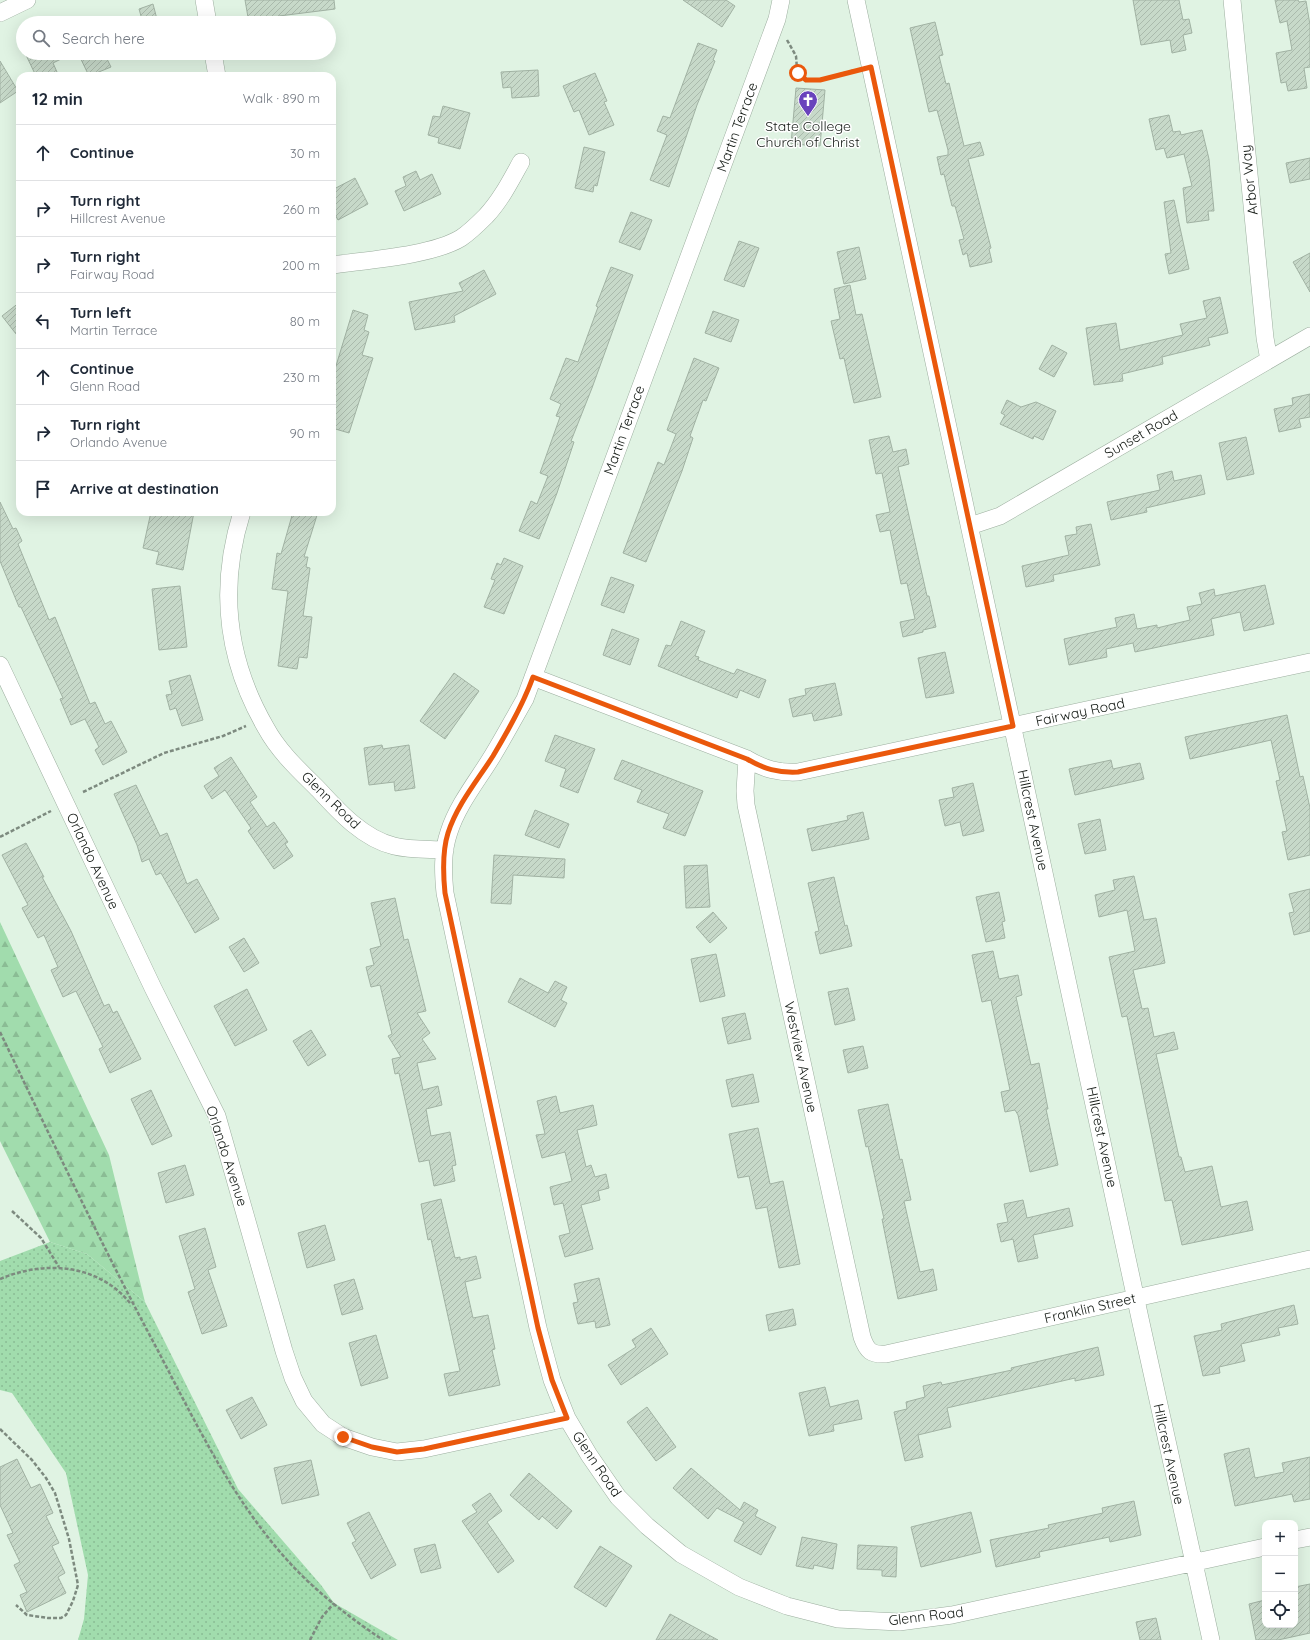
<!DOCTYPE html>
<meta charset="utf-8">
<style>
:root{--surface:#fff;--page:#f2f2f3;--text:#1f2937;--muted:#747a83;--line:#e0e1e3}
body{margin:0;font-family:Quicksand,sans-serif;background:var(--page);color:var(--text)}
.controls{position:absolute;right:12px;bottom:12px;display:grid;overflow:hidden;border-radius:8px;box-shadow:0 4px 16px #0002}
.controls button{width:36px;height:36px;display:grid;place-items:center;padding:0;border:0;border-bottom:1px solid var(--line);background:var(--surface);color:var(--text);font:20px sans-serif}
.stop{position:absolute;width:12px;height:12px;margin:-9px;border:3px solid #ea580c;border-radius:50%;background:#fff}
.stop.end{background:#ea580c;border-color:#fff;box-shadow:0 1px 4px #0008}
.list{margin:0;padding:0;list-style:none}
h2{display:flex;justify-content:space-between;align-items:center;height:52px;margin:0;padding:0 16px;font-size:17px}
h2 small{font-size:13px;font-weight:400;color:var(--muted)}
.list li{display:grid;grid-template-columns:26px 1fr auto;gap:12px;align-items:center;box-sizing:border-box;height:56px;padding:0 16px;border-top:1px solid var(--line)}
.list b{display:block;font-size:15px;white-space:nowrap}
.list p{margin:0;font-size:13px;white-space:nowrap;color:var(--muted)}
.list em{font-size:13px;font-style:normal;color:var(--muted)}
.icon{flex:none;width:22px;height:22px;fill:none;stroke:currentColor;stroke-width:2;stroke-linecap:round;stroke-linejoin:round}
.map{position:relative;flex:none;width:1310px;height:1640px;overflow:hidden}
.search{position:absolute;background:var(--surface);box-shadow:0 4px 16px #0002;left:16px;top:16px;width:320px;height:44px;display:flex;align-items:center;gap:10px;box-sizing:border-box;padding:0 14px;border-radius:22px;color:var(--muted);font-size:15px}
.panel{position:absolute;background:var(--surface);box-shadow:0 4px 16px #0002;left:16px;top:72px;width:320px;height:444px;border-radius:12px}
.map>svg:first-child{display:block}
.green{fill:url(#green-dots)}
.forest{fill:url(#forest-firs)}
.building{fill:url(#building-hatch);stroke:#a1b2a3}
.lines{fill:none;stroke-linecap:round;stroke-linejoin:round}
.minor-casing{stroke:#9cae9f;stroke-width:18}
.path{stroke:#7d8a7f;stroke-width:2.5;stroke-dasharray:4 2;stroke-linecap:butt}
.minor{stroke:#fff;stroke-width:17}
.route{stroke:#ea580c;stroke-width:5}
.labels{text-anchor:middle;stroke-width:3;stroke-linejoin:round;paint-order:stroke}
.poi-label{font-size:14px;fill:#131914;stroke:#fff}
.street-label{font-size:14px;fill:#131914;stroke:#fff}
</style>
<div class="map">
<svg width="1310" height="1640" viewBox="0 0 1310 1640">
<defs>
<pattern id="green-dots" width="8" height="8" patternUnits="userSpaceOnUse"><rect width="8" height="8" fill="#a1dcad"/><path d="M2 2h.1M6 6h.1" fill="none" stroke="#8abc94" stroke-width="1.8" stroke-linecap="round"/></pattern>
<pattern id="forest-firs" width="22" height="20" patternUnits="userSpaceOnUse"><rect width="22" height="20" fill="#a1dcad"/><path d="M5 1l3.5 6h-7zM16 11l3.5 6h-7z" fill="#8abc94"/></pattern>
<pattern id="building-hatch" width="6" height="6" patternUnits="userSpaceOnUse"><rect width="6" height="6" fill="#c7d9c9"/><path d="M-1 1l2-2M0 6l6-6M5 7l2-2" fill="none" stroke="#aabaac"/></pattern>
</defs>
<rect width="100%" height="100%" fill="#e0f3e3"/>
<path class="green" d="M50 1242 87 1254 145 1302 238 1489 321 1585 334 1603 398 1640H78L84 1619 88 1575 66 1473 12 1393 0 1390V1261Z"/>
<path class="forest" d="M0 922 109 1155 145 1302 87 1254 50 1242 0 1141Z"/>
<path class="building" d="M245 0H334L335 9 279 16 280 18 267 20V23H249Z
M683 0H726L735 6 722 27Z
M1133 0H1179L1183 20 1189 19 1192 33 1183 35 1186 50 1172 53 1170 40 1141 45Z
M1275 0H1298L1299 2 1306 1 1310 25V67L1304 68 1307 88 1288 91 1286 82 1281 83 1276 53 1292 50 1287 21 1280 23Z
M153 4 158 23H143L139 9Z
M935 22 943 55 939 56 946 84 949 83 964 146 980 142 984 155 968 159 991 248 989 249 992 262 970 267 967 253 963 255 959 240 964 239 955 206H952L944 174 941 175 937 157 948 155V150L937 110 929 112 910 28Z
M698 43 717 50 713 60 715 61 697 105 669 187 650 180 667 135 657 131 663 116 670 118Z
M25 53H73L53 63 57 72 50 76H36Z
M78 53H104L111 67 89 76Z
M0 61 18 91 0 103Z
M538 70 539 96 512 98 511 87 503 88 501 72Z
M595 73 607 101 604 102 614 125 589 135 579 110 574 112 563 86Z
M796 88 825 90 820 146 791 144Z
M443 106 470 113 460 149 438 143 439 138 428 135 433 116 440 117Z
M1169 115 1173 132 1180 131 1181 135 1202 130 1209 159 1214 211H1208L1209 220 1187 223 1183 188 1192 186 1184 154 1167 158 1164 148 1156 150 1149 119Z
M584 147 605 152 597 186 594 185 593 192 575 188Z
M1310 158V179L1290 183 1286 163Z
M416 171 420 180 432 174 441 194 404 211 395 191 406 186 403 177Z
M355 178 368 204 338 220 332 209V190Z
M1174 200 1189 269 1169 274 1165 254 1171 253 1164 202Z
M631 212 652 220 640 250 619 242Z
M739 241 759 248 744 287 724 280Z
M859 247 866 279 844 284 837 252Z
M1310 253V292L1293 262Z
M611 267 633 275 592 388 571 441 574 442 557 493 539 539 519 531 531 501 537 504 548 476 540 473 560 417 556 416 561 404 550 399 566 358 578 362 598 307 596 306Z
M484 270 496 294 454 316 455 322 415 330 409 302 463 291 459 283Z
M850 285 856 315 862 314 881 397 854 403 844 358 840 359 831 321 840 319 834 289Z
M1220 297 1228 333 1208 338 1210 345 1162 357 1163 364 1122 374 1123 381 1094 385 1086 328 1116 323 1120 350 1183 335 1180 324 1207 318 1203 301Z
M20 302V339L2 316Z
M353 310 368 315 364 330 369 332 362 355 373 358 349 433 332 428V379Z
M713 311 739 320 731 342 705 333Z
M1052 345 1067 353 1054 377 1039 369Z
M694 358 719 368 706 401 703 400 690 436 693 438 682 471 646 562 623 553 658 462 664 465 676 434 667 430Z
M1310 394V417L1299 419 1301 427 1279 432 1274 409 1293 405 1292 398Z
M1007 400 1021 407 1036 402 1056 411 1043 440 1034 436 1033 439 1000 424 1005 415 1001 413Z
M889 436 893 452 906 449 909 464 898 467 927 596H929L936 627 923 630V632L903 637 900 622 915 619 907 583 901 584 890 530 880 532 876 515 890 512 882 473 876 474 869 440Z
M1246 437 1254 474 1227 480 1219 443Z
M1172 471 1174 481 1201 475 1205 494 1146 508 1147 512 1111 520 1107 502 1160 490 1157 475Z
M0 502 13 529 16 528 22 541 18 544 49 620 55 617 90 704 95 702 105 724 111 721 127 752 103 765 95 750 99 747 85 719 71 725 60 699 63 698 21 607H19L0 561Z
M151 512H194L183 570 156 564 159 552 143 548Z
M293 512H318L304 557H308L306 567 310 568 303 616 312 617 307 658 299 657 297 669 278 666 288 591 272 589 277 553 281 554Z
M1091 524 1100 565 1053 575 1054 581 1026 587 1022 566 1069 555 1065 536 1077 534 1076 527Z
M504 558 523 566 504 614 484 607 495 580 491 579 497 563 501 565Z
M611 577 634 585 624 613 601 605Z
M1265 585 1274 624 1244 631 1240 612 1211 619 1214 635 1135 652 1133 643 1106 649 1107 657 1069 665 1064 639 1117 627 1115 618 1134 614 1137 629 1157 625V628L1190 620 1187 607 1202 604 1199 593 1214 589 1215 596Z
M180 586 187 647 159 650 152 589Z
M681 621 705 631 695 656 699 657 698 660 734 674 737 669 766 680 759 698 740 690 737 698 658 666 666 645 671 646Z
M612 629 639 639 630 665 603 655Z
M945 652 954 693 926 698 918 658Z
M454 673 479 691 445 739 420 721Z
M190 675 203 720 182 726 176 708 170 710 166 695 172 694 169 681Z
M835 683 842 715 814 721 812 713 793 717 789 699 806 695 805 689Z
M1287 715 1300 777 1303 776 1310 808V855L1288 860 1282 832 1287 831 1276 781 1280 780 1271 740 1190 759 1185 737Z
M555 735 595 749 578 793 560 786 566 769 545 761Z
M382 745 383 749 409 745 415 788 395 791 394 782 369 785 364 748Z
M231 757 257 797 250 802 267 827 274 822 288 842 285 844 293 856 274 869 248 831 251 828 225 790 212 799 204 786 219 776 214 768Z
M622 760 703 791 685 836 663 828 669 814 637 802 642 790 614 779Z
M1111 760 1113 769 1140 763 1144 779 1075 795 1069 769Z
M973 783 984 831 963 836 960 822 945 826 939 800 954 797 952 788Z
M136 785 160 836 167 833 187 884 197 879 219 919 195 933 161 873 156 875 149 859 142 862 137 845 114 794Z
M535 810 569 824 559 848 525 835Z
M863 812 869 839 812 851 807 829 848 820 847 816Z
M1100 819 1106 850 1085 854 1078 824Z
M26 843 44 877H42L71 931 104 1006 109 1004 113 1013 117 1011 141 1059 110 1073 99 1049 103 1047 76 991 63 997 51 970 58 967 44 935 38 938 22 908 28 905 2 855Z
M494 855 565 859 564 878 513 875 511 904 491 903Z
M707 865 710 907 686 908 684 866Z
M1134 876 1144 920 1156 918 1165 963 1133 970 1142 1009 1148 1008 1154 1037 1174 1032 1178 1049 1156 1054 1179 1157H1181L1185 1172 1212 1166 1221 1207 1247 1201 1253 1230 1182 1245 1172 1200 1165 1201 1127 1016 1122 1017 1109 957 1135 951 1127 910 1099 917 1095 895 1115 890 1113 880Z
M834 877 845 926 847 925 852 946 820 954 815 932 819 931 808 883Z
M1310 889V931L1294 935 1289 913 1294 912 1289 894Z
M999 892 1005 921 1002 922 1005 938 986 942 976 897Z
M395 898 404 940 408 939 426 1011 417 1013 430 1033 422 1039 436 1059 417 1063 423 1090 438 1086 442 1105 426 1109 431 1136 450 1132 456 1165 452 1166 455 1181 434 1186 429 1160 419 1162 399 1073 395 1074 392 1059 401 1057 388 1036 392 1034 380 985 371 987 366 967 374 965 370 949 381 946 371 903Z
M713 912 727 928 710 943 696 927Z
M244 938 259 963 244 972 229 947Z
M993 951 999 979 1018 975 1022 995 1016 997 1031 1065 1039 1063 1048 1109H1046L1058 1165 1030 1172 1018 1115 1015 1110 1005 1112 1001 1092 1010 1090 991 1000 982 1002 972 955Z
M716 954 725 996 700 1002 691 959Z
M520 978 548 993 555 981 567 987 561 1000 567 1003 555 1027 508 1002Z
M848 988 855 1020 835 1025 828 992Z
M247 989 267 1030 235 1046 214 1006Z
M745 1013 751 1039 728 1044 722 1018Z
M311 1030 326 1055 308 1066 293 1041Z
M863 1046 868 1068 848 1073 843 1050Z
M753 1074 759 1102 732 1107 726 1080Z
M151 1090 172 1136 152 1145 131 1099Z
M556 1096 560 1113 593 1105 597 1125 577 1130 586 1167 591 1165 595 1177 606 1174 609 1188 598 1191 600 1200 581 1205 593 1249 565 1257 559 1236 570 1233 563 1203 554 1205 550 1187 572 1181 565 1152 542 1158 536 1135 545 1134 537 1101Z
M888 1104 900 1160 902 1159 911 1200 904 1201 920 1272 933 1269 937 1290 898 1299 882 1219H884L868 1146 866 1147 858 1110Z
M758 1128 770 1184 783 1181 800 1264 779 1268 767 1207 756 1209 749 1176 738 1178 729 1134Z
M185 1165 194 1195 166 1203 158 1173Z
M441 1199 455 1258 460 1257V1260L476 1256 481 1278 465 1282 473 1318 488 1315 495 1349 492 1350 500 1385 449 1396 444 1374 460 1371 431 1239 428 1240 421 1204Z
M1023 1200 1027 1218 1069 1208 1073 1226 1033 1235 1038 1258 1018 1262 1013 1239 1001 1242 997 1224 1008 1222 1004 1204Z
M325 1225 335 1260 307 1268 298 1233Z
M205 1228 216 1267 208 1270 227 1326 202 1334 188 1292 195 1289 179 1236Z
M599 1278 610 1325 596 1328 595 1321 578 1324 573 1303 578 1302 574 1284Z
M354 1279 363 1309 342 1315 334 1285Z
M1294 1305 1298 1324 1278 1328 1280 1335 1241 1344 1245 1361 1219 1367 1220 1373 1203 1376 1194 1336 1222 1330 1221 1324Z
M793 1309 796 1325 769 1331 766 1315Z
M651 1328 668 1354 621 1385 608 1365 636 1347 632 1340Z
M376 1335 388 1378 361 1386 349 1343Z
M1098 1347 1104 1375 1075 1381V1378L947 1408 951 1427 918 1435 923 1457 905 1461 894 1412 907 1409 906 1402 925 1397 923 1386 941 1382 942 1385 1012 1370 1011 1368Z
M825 1387 830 1407 858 1400 862 1419 833 1425 834 1431 809 1436 799 1393Z
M252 1397 267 1425 241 1439 226 1410Z
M647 1407 676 1447 656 1461 627 1422Z
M1249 1448 1255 1478 1284 1472 1282 1463 1310 1457V1499L1294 1502 1292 1494 1235 1506 1224 1454Z
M17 1459 31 1488 40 1484 53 1513 46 1516 59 1543 52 1546 65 1573 58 1577 66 1593 27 1612 20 1595 27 1592 14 1565 20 1562 7 1535 13 1533 0 1505V1467Z
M311 1460 319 1495 282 1504 274 1468Z
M691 1468 740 1510 744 1502 758 1510 755 1516 776 1527 761 1555 734 1541 744 1522 717 1508 708 1519 673 1488Z
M529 1473 572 1511 557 1529 542 1516 539 1520 510 1495Z
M490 1493 502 1511 487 1522 514 1561 498 1573 462 1521 477 1512 472 1505Z
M1134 1501 1141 1535 1110 1542 1109 1537 1039 1552 1040 1557 996 1567 990 1540 1049 1528 1048 1525 1103 1513 1102 1508Z
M369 1512 396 1565 371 1579 352 1543 356 1541 347 1523Z
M971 1512 981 1552 921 1567 911 1527Z
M802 1537 837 1544 833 1569 814 1565 813 1569 796 1566Z
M435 1544 441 1568 421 1573 414 1549Z
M858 1545 897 1547 896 1577 882 1576V1570L857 1569Z
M600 1546 632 1566 606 1607 574 1587Z
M1310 1584V1633L1278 1640H1256L1249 1604 1265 1600V1625H1295V1587Z
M670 1614 718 1640H656Z
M1156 1618 1161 1640H1140L1136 1622Z"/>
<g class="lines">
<g class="minor-casing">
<path id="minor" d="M204 0 208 23
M781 0 777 19 525 699C514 718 504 737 493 755 478 780 458 804 449 832 442 852 443 873 445 893L538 1328 552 1380 567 1418 589 1455 618 1497 647 1526 681 1554 739 1587 787 1606 838 1619 899 1622 952 1615 1265 1547
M856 0 1141 1323 1211 1640
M1232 0 1265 338 1269 360
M0 13 27 0
M213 53 217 76
M332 265C367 260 431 256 461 238 470 232 479 223 486 216 501 200 511 180 521 162
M242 512C218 588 226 659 266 728 279 752 300 771 319 790 339 812 364 839 394 846 410 850 428 849 445 850
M970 526 1000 516 1310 336
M0 665 153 988 217 1116 284 1351 293 1378 304 1401 323 1424 343 1437 372 1447 397 1452 424 1449 567 1418
M533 677 747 759C764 769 778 773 798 772L1310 662
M747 759 745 791 746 805 862 1337C867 1351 871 1355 886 1354L1310 1259
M1295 1540 1310 1537"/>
</g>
<path class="path" d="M787 40 796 56 797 69 806 80H819L855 70
M83 792 164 753 223 736 246 726
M0 837 51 811
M0 1032C51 1138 101 1244 156 1347 195 1421 231 1498 288 1561 315 1591 350 1618 383 1640
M12 1211 41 1238 59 1267
M0 1279C45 1260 98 1264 130 1303
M0 1429 32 1460 46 1478 55 1493 69 1539 78 1585 73 1601 66 1615 61 1618H48L27 1615 16 1605
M310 1640 322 1617 334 1603"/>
<use href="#minor" class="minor"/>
</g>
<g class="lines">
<path class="route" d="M343 1437 372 1447 397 1452 424 1449 567 1418 552 1380 538 1328 445 893C443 873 442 852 448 833 457 805 477 781 493 756 508 731 523 705 533 677L747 759C764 769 778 773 798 772L1013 726 871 67 820 80H806L798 73"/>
</g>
<defs>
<g id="church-pin" transform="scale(1)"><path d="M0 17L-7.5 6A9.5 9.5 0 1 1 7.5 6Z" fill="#6943bc" stroke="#fff"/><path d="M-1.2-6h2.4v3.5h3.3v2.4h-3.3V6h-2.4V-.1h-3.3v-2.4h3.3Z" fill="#fff"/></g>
</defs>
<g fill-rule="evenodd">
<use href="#church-pin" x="808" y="100"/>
</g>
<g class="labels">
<g class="poi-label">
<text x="808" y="131">State College<tspan x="808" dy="16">Church of Christ</tspan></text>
</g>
<g class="street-label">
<text transform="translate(737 127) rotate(-70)" y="5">Martin Terrace</text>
<text transform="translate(1249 180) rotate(-96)" y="5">Arbor Way</text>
<text transform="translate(624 430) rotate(-70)" y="5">Martin Terrace</text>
<text transform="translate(1141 434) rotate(-30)" y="5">Sunset Road</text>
<text transform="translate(1080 712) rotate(-12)" y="5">Fairway Road</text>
<text transform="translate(331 800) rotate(44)" y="5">Glenn Road</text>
<text transform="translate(1033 820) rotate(78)" y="5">Hillcrest Avenue</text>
<text transform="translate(93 861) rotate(65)" y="5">Orlando Avenue</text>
<text transform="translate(801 1057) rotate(78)" y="5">Westview Avenue</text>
<text transform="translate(1102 1137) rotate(78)" y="5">Hillcrest Avenue</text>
<text transform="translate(227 1156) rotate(72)" y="5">Orlando Avenue</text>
<text transform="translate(1090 1308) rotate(-13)" y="5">Franklin Street</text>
<text transform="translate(1169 1454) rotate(78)" y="5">Hillcrest Avenue</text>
<text transform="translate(597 1464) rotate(56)" y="5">Glenn Road</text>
<text transform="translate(926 1616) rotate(-7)" y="5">Glenn Road</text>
</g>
</g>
</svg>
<div class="controls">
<button>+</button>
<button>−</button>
<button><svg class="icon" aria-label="locate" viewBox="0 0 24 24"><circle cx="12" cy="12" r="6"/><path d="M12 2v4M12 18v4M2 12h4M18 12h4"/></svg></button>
</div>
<div class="stop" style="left:798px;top:73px"></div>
<div class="stop end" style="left:343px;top:1437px"></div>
<div class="search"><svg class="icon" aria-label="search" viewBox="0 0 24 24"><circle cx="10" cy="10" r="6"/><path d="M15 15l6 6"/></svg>Search here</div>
<section class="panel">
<h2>12 min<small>Walk · 890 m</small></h2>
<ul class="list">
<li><svg class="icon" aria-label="ahead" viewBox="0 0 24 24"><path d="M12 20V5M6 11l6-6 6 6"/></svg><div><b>Continue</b></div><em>30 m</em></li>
<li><svg class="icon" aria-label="right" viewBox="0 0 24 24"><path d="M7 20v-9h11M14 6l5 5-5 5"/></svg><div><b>Turn right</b><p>Hillcrest Avenue</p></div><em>260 m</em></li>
<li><svg class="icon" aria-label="right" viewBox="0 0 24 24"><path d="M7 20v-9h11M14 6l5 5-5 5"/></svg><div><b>Turn right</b><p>Fairway Road</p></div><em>200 m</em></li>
<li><svg class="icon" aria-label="left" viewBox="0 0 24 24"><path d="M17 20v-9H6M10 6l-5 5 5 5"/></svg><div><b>Turn left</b><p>Martin Terrace</p></div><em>80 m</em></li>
<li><svg class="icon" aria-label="ahead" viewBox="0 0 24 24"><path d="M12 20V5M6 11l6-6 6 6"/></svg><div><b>Continue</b><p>Glenn Road</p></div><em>230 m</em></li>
<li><svg class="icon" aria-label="right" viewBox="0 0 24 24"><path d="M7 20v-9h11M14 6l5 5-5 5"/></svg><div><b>Turn right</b><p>Orlando Avenue</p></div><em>90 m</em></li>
<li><svg class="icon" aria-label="arrive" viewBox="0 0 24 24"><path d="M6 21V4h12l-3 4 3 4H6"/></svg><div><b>Arrive at destination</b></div></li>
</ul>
</section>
</div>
